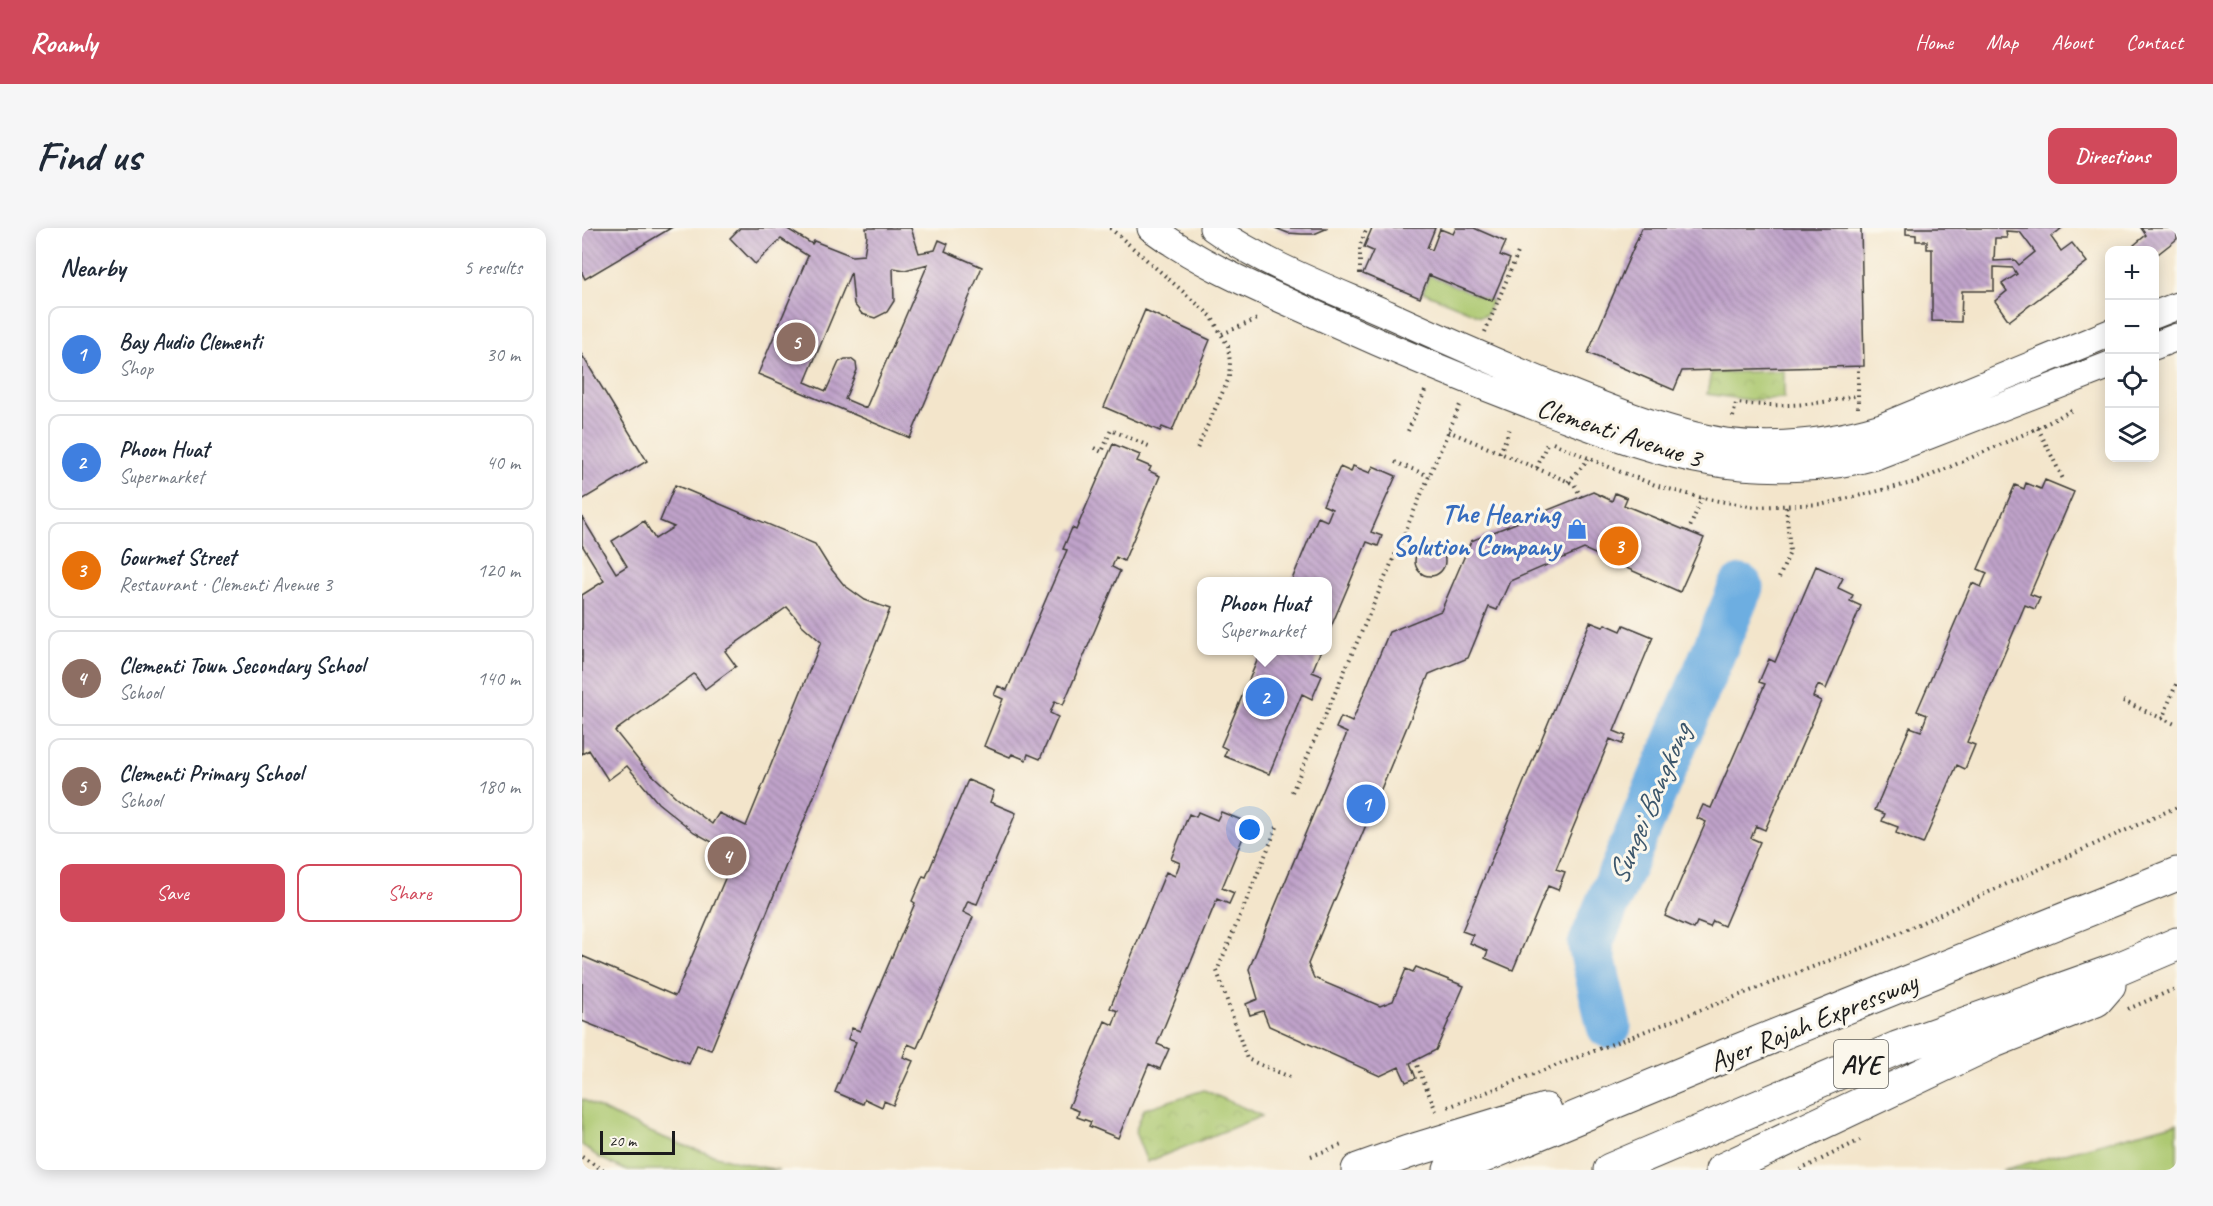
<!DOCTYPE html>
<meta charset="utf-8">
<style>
:root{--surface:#fff;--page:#f6f6f7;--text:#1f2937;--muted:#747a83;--line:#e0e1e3;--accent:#d1495b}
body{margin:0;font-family:Caveat,sans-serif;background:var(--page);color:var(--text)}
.controls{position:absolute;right:18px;top:18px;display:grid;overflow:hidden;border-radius:12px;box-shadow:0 3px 15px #0003}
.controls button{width:54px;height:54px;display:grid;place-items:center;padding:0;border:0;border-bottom:2px solid var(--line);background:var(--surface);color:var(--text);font:30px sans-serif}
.scale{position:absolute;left:18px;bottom:15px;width:75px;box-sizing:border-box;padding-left:6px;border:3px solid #1c1c1c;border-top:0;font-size:16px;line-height:21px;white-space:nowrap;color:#1c1c1c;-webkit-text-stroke:4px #fbf7ec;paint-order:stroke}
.you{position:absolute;left:668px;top:602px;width:21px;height:21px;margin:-15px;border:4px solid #fff;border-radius:50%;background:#1a73e8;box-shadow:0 0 0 9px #1a73e833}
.badge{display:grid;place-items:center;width:39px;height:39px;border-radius:50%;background:var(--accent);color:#fff;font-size:20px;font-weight:700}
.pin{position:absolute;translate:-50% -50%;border:3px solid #fff;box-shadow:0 2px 6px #0006}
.popup{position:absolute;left:615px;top:349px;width:135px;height:78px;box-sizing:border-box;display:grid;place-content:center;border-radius:12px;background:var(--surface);filter:drop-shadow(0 2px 4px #0005);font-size:20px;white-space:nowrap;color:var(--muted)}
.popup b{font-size:22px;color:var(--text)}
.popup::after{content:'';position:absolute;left:50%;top:100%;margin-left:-12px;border:12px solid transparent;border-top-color:var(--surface)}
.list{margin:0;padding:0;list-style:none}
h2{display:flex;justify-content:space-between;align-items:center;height:78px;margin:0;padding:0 24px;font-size:26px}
h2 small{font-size:20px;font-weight:400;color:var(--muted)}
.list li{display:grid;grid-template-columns:39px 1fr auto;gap:18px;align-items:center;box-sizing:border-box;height:96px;margin:0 12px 12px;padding:0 12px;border:2px solid var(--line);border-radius:12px}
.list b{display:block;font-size:22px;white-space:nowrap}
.list p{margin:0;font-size:20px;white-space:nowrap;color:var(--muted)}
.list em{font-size:20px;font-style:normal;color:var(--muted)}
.actions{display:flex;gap:12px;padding:18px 24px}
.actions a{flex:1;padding:14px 0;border:2px solid var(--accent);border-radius:12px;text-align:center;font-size:21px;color:var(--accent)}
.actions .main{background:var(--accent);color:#fff}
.icon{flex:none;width:33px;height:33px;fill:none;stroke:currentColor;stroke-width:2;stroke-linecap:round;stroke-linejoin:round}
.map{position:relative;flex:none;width:1595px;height:942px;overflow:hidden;border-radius:12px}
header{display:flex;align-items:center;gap:36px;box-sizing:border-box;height:84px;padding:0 30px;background:var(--accent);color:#fff}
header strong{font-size:28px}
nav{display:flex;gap:33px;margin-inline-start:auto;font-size:21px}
.intro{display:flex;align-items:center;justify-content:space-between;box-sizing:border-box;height:144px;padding:0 36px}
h1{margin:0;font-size:42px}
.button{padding:15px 27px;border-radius:12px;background:var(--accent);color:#fff;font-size:21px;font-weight:700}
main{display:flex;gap:36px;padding:0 36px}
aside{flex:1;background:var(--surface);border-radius:12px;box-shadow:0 3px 15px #0003}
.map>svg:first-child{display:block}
.grass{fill:#abc76e;stroke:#647245;stroke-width:1.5}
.park{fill:url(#park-crowns);stroke:#647245;stroke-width:1.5}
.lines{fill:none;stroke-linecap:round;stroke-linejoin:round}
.river{stroke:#6daee1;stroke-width:45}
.building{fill:url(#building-back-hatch);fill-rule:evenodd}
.street-casing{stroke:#3c3a36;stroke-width:29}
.highway-casing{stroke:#3c3a36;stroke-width:35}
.path{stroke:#3c3a36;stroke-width:4;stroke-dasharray:1.5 4.5;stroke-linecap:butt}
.street{stroke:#fff;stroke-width:27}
.highway{stroke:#fff;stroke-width:33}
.labels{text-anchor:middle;stroke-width:6;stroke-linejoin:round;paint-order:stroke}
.shield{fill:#fbf7ec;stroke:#5f5e5a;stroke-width:1.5}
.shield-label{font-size:27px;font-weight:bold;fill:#1c1c1c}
.street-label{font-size:28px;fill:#1c1c1c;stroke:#fbf7ec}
.shop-label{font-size:28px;font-weight:bold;fill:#366cbe;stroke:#fbf7ec;text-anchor:end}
.water-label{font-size:30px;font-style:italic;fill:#3c566b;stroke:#fbf7ec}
</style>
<header>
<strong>Roamly</strong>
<nav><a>Home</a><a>Map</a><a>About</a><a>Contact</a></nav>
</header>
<div class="intro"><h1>Find us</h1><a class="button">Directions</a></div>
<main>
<aside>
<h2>Nearby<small>5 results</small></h2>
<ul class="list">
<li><span class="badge" style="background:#3f7fe0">1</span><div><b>Bay Audio Clementi</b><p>Shop</p></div><em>30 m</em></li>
<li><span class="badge" style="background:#3f7fe0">2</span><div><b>Phoon Huat</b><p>Supermarket</p></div><em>40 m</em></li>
<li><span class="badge" style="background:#e8710a">3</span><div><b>Gourmet Street</b><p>Restaurant · Clementi Avenue 3</p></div><em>120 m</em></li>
<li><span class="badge" style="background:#8d6e63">4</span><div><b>Clementi Town Secondary School</b><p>School</p></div><em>140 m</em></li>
<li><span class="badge" style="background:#8d6e63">5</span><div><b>Clementi Primary School</b><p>School</p></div><em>180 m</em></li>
</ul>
<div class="actions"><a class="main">Save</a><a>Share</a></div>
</aside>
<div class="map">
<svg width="1595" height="942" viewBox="0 0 1595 942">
<defs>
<pattern id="park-crowns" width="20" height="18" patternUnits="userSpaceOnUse" patternTransform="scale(1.5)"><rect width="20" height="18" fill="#abc76e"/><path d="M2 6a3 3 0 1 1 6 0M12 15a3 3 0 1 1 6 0" fill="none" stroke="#93aa5f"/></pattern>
<pattern id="building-back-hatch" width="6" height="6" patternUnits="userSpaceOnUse" patternTransform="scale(1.5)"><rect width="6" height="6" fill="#c0a3ca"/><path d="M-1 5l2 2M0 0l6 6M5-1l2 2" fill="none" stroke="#9b84a3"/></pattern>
</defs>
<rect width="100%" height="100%" fill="#fbf7ec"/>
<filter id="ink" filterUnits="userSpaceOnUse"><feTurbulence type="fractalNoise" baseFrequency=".0167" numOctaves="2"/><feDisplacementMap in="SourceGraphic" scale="12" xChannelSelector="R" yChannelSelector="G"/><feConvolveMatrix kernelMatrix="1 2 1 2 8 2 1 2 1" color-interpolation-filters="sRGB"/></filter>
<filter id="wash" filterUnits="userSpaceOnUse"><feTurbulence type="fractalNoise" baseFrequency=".008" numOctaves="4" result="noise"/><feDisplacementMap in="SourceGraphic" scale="24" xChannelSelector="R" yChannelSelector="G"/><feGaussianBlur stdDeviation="1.35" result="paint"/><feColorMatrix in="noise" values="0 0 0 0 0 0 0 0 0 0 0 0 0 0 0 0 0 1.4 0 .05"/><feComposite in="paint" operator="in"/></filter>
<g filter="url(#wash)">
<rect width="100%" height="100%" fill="#f3e5cb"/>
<path class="grass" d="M847 47 910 73 904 87 898 88 841 64Z
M0 871C61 904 128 932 197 942H43L18 930 0 917Z
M1595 895V942H1420Z"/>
<path class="park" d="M1202 143V170L1167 172 1125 166 1129 145Z
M622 862 680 888 565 934 553 904 562 881Z"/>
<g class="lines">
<path class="river" d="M1027 798 1008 717 1159 359"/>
</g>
<g id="blocks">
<path class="building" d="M0 0H89L3 51 0 45Z
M158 0H204L230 16 232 13 270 28 282 27 285 8 284 0H329L337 25 353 22 357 12 366 16 363 23 400 39 328 210 176 146 226 28 199 11 173 36 148 10ZM346 36 284 180 263 171 275 142 274 135 269 131H263L257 134 244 163 223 154 269 44 272 76 280 86 293 90 305 84 312 73 311 40 323 42Z
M693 0H746L732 6H720L706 5Z
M790 0H853L845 20 850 22 858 1 871 6 874 0H892L924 14 918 27 928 31 910 73 847 47 838 70 781 46 791 23 782 19Z
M1060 0H1279L1282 138 1100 143 1092 162 1006 125Z
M1324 0H1480L1469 9 1479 23 1490 15 1505 34 1427 93 1413 73 1425 63 1420 56 1435 46 1431 40 1412 39V63H1380L1379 94 1350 93V21H1345V13H1334V7L1324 6ZM1424 3 1438 4 1453 24 1437 37 1433 32 1412 33 1413 10H1425Z
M1559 0H1595V11L1572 29V22H1556L1552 17 1564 7Z
M563 82 628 112 590 203 580 199 578 203 522 179Z
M0 127 65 233 0 272Z
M531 216 558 227 555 233 569 239 567 243 578 248 542 333 534 329 530 339 538 343 481 477 473 473 468 485 476 489 458 531 446 526 444 532 430 526 428 529 402 518 421 471 412 467 416 458 425 462 485 322 481 321 490 300 494 302Z
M771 238 788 245 791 238 814 248 789 304 800 308 796 318 785 314 746 406V354H709L736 289 745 293 750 281 741 277 758 239 769 244Z
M1463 252 1492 264 1448 366 1458 370 1453 381 1443 377 1385 514 1393 517 1383 541 1375 537 1341 616 1314 605 1316 599 1300 593 1303 586 1293 582 1328 499 1339 503 1345 487 1335 483 1390 355 1399 359 1405 345 1396 341 1433 257 1442 261 1444 255 1459 261Z
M93 257 233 316 246 337 262 357 283 372 308 381 129 822 115 817 107 836 0 793V728L93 768 153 627 112 604 76 575 45 538 26 552 7 522 0 526V367L22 353 0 317V289L34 345 45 338 30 313 62 293 73 311 92 299 78 293ZM205 379 220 397 239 414 164 598 137 585 130 596 94 569 61 538 33 503 112 446 123 461 154 438 143 423Z
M1011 264 1030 273 1033 265 1045 270 1042 277 1122 310 1098 364 1002 321 928 353 915 382 907 379 886 430 847 446 726 736 732 750 798 778 811 773 824 741 831 744 834 739 882 758 854 822 828 835 834 850 824 854 817 839 798 848 687 798 681 783 668 787 664 776 676 771 667 741 765 505 754 500 759 489 770 494 807 404 859 383 889 313Z
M833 333a15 15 0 1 1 30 0a15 15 0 1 1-30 0Z
M1234 338 1261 350 1256 360 1271 367 1268 373 1279 378 1244 461 1236 457 1231 469 1239 473 1183 602 1174 598 1169 610 1178 614 1142 698 1131 693 1128 699 1115 694 1112 701 1083 688 1124 594 1115 590 1121 577 1129 580 1183 456 1177 454 1187 431 1193 434Z
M1008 394 1021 399 1023 396 1039 403 1042 397 1071 409 1032 503 1044 508 1040 516 1028 511 974 641 983 644 976 662 966 658 931 742 903 730 906 723 888 715 891 707 880 703Z
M686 422H739L730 444 740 448 730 471 720 466 687 546 642 528 645 521 639 518 678 426 684 428Z
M386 552 412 563 408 574 434 585 395 676 386 673 381 684 391 689 335 820 326 816 321 829 331 833 311 877 302 873 300 879 283 871 281 876 253 864 274 814 266 811 270 800 278 803 333 675 330 673 341 648 344 649Z
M616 584 635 592 639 584 667 595 640 660 652 665 647 676 635 671 575 816 587 821 578 841 567 836 536 910 507 898 509 894 495 889 497 883 487 879 523 793 531 797 536 783 528 780 584 644 593 648 598 635 589 631 607 586 614 589Z"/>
</g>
</g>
<g filter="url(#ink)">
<use href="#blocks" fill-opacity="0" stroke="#3c3a36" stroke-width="1.5"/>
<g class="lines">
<g class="street-casing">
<path id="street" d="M569 0C623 40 685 64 746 92 821 126 896 157 973 186 1024 205 1075 225 1129 234 1181 243 1246 242 1296 227L1528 137
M631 0C685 38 749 61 810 88 865 113 920 137 976 160 1028 181 1089 206 1144 214 1198 221 1249 214 1300 199L1528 105
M1572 87 1595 78
M1572 118 1595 109"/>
</g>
<g class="highway-casing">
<path id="highway" d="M776 942 826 924 963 882
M868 942 1143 828 1595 646
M1028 942 1315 820 1534 742 1595 716
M1140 942 1412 813 1514 772 1527 757"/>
</g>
<path class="path" d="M528 0 629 88 646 118 648 135 647 150 614 223
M778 46V17L785 0
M903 104 937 22
M640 106 678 90
M1276 180V138
M1151 189 1154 175C1200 179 1231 178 1276 167
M1456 200 1481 251
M826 203 843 163
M866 203 992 256 999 269
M971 215 1039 244 1076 258 1120 270 1173 279 1242 276 1334 254 1456 200 1492 181
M512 220 520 224 529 202 569 219
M918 225 929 198
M813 234 847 248
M955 240 966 213
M986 254 1007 231
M1106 304 1120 270
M1197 350 1208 324 1204 278
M1541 473 1595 497
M1580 491 1595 454
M710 564 878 177
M695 599 635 743 665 831 708 849
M1546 781 1595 760
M833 832 854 883
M866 879 1301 712 1595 579
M729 928 760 917
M0 929 21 942
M1218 942 1278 912"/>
<use href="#street" class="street"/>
<use href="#highway" class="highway"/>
</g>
</g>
<defs>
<g id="shop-bare" transform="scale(1.62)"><path d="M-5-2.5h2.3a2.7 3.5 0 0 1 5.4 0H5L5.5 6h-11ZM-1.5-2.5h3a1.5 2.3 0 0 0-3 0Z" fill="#3f7fe0" stroke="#fbf7ec" stroke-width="2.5" paint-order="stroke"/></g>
</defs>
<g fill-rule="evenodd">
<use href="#shop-bare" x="995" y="301"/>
</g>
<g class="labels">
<rect class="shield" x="1252" y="812" width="54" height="48" rx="4.5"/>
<g class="shield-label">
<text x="1279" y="845">AYE</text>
</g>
<g class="street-label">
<text transform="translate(1038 204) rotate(18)" y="10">Clementi Avenue 3</text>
<text transform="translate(1231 793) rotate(-22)" y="10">Ayer Rajah Expressway</text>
</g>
<g class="shop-label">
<text x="978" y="295">The Hearing<tspan x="978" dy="32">Solution Company</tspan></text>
</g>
<g class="water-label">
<text transform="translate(1067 576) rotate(-67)" y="10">Sungei Bangkong</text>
</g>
</g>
</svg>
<div class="controls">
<button>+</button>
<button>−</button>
<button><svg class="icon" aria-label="locate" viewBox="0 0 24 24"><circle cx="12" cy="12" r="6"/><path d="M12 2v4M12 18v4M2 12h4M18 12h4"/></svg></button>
<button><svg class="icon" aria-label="layers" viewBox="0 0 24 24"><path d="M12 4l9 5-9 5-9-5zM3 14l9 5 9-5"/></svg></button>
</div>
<div class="scale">20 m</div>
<div class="you"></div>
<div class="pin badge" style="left:784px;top:576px;background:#3f7fe0">1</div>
<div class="pin badge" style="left:683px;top:469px;background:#3f7fe0">2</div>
<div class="popup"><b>Phoon Huat</b>Supermarket</div>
<div class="pin badge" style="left:1037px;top:318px;background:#e8710a">3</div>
<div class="pin badge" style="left:145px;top:628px;background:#8d6e63">4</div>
<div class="pin badge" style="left:214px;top:114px;background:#8d6e63">5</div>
</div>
</main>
